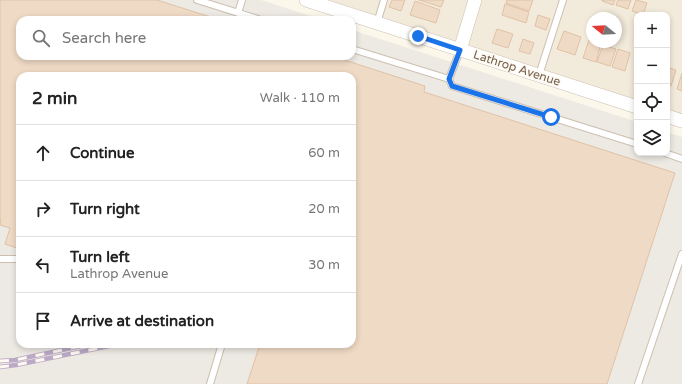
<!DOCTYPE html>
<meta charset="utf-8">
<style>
:root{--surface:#fff;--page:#f6f6f6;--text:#222;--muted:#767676;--line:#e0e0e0}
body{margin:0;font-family:"Varela Round",sans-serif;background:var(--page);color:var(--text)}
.controls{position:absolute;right:12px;top:12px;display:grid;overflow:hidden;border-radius:8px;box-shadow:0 2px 6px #0003}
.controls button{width:36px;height:36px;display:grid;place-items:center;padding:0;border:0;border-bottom:1px solid var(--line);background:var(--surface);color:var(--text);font:20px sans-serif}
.compass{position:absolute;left:586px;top:12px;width:36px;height:36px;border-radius:50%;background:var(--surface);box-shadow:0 2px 6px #0003;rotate:288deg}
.stop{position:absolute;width:12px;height:12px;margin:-9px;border:3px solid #1a73e8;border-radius:50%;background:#fff}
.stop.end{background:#1a73e8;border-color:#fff;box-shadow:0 1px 4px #0008}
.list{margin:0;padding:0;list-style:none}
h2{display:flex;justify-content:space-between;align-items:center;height:52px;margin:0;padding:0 16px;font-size:17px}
h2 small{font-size:13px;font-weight:400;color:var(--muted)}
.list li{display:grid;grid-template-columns:26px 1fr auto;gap:12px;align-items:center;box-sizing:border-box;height:56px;padding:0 16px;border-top:1px solid var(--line)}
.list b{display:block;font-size:15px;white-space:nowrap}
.list p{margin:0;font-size:13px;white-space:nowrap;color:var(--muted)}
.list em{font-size:13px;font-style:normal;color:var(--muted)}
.icon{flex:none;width:22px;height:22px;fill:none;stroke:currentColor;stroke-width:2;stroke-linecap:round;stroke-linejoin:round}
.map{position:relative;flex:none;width:682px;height:384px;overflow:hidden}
.search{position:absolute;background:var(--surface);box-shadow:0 2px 6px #0003;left:16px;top:16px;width:340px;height:44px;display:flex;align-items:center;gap:10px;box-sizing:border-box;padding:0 14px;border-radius:12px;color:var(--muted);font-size:15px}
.panel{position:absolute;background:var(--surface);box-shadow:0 2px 6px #0003;left:16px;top:72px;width:340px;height:276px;border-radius:12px}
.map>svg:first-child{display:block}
.residential{fill:#f2eada;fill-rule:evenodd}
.industrial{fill:#ede9e3;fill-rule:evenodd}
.building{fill:#efdac5;stroke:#e0c2a7}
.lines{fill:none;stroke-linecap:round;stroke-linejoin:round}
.lane-casing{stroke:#cdc0b2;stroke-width:8}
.street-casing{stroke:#cdc0b2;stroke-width:14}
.lane{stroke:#fff;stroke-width:6}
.street{stroke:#fff;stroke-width:13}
.rail-casing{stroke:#bba9c5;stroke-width:4.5}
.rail{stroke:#fefaf2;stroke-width:3;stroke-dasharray:9;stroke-linecap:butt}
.route{stroke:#1a73e8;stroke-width:5}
.labels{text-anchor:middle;stroke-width:3.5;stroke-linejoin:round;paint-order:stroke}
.street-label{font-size:12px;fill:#756150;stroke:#fefaf2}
</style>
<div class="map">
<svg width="682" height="384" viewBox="0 0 682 384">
<rect width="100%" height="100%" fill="#fbf7eb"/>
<path class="residential" d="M329 0H682V115L667 110V15H637V101L489 54ZM592 18H616V42H592Z"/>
<path class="industrial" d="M0 0H261L323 20H20V56H352V30L637 122V153H667V132L682 137V384H0ZM20 76H352V344H20Z"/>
<path class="building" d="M0 0H157L220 20H20V56H332L425 86 424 92 675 173 607 384H247L260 344H352V76H20V249L5 244 10 228 0 225 1 219 0 218Z
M392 0H405L401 11 389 7Z
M419 0H444L441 7Z
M507 0H533L529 11 506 3Z
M602 0H615L613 5 602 1Z
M618 0H631L628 9 616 5Z
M636 0 647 3 643 15 632 11Z
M415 1 440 10 436 23 410 15Z
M505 4 529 12 526 23 502 15Z
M538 15 550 19 546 30 535 26Z
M497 29 513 34 508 48 492 43Z
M564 31 581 37 575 55 557 49Z
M523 39 534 43 530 54 519 51Z
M589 40 601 44 596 62 583 58Z
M603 45 616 49 610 66 597 62Z
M618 49 630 53 625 71 612 67Z
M667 67 676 70 671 86 667 85Z
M682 73V91L677 89Z"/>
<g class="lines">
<g class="lane-casing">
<path id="lane" d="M197 0 261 20
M238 13 242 0
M377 23 384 0
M352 49 449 79
M460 50 449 79 452 86 637 144
M539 75 563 0
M665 153 682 159
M0 259H20
M210 384 222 344
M638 384 682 254"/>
</g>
<g class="street-casing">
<path id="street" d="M306 0 637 107
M460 50 475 0
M667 116 682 121"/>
</g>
<use href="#lane" class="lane"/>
<use href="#street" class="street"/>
<g class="rail-casing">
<path id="rail" d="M0 361 15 360 90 344
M0 367 16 365 119 344"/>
</g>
<use href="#rail" class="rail"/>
</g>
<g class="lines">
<path class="route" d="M418 36 460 50 449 79 452 86 551 117"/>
</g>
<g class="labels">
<g class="street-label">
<text transform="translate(517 68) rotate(18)" y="4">Lathrop Avenue</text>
</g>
</g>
</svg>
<div class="controls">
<button>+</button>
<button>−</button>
<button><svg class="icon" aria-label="locate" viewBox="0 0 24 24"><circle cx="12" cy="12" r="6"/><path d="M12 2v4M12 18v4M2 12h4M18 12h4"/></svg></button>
<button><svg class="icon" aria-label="layers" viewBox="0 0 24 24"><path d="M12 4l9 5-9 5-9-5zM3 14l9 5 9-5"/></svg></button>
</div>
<svg class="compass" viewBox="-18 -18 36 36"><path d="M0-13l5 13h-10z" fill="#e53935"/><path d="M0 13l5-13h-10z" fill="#767676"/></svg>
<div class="stop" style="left:551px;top:117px"></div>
<div class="stop end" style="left:418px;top:36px"></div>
<div class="search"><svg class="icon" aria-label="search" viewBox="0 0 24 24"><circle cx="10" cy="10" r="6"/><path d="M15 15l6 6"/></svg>Search here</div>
<section class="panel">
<h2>2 min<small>Walk · 110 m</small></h2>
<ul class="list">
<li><svg class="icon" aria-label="ahead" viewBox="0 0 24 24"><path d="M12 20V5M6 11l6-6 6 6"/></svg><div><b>Continue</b></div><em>60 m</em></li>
<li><svg class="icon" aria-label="right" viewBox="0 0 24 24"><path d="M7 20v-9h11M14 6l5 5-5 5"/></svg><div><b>Turn right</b></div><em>20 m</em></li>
<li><svg class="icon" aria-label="left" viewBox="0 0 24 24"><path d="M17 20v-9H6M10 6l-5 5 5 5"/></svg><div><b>Turn left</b><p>Lathrop Avenue</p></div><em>30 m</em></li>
<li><svg class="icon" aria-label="arrive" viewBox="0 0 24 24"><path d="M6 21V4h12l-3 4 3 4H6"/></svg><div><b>Arrive at destination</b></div></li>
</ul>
</section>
</div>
